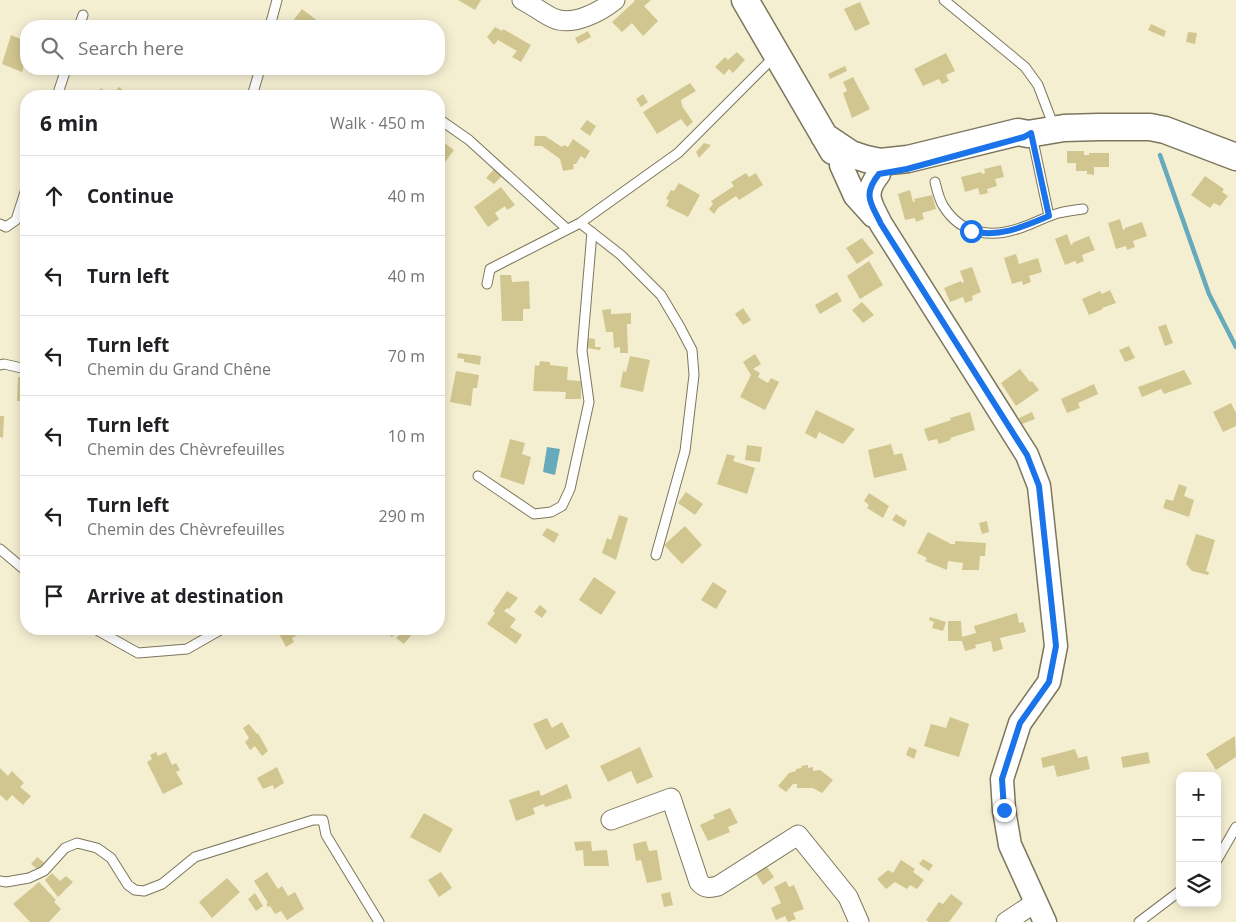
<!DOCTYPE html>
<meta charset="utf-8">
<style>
:root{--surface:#fff;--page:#f6f6f6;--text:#202124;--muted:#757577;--line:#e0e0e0}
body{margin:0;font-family:"Open Sans",sans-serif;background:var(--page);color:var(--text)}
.controls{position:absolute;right:15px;bottom:15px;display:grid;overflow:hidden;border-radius:10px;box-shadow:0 2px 12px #0003}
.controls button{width:45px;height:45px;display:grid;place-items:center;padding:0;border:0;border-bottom:1px solid var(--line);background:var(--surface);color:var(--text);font:25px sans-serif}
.stop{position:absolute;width:15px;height:15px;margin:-11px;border:4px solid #1a73e8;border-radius:50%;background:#fff}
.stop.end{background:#1a73e8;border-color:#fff;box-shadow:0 1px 5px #0008}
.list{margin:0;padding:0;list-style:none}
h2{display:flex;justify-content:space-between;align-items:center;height:65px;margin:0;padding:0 20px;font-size:21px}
h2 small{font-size:16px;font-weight:400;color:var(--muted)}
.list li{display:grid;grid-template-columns:32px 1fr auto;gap:15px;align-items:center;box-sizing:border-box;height:80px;padding:0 20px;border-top:1px solid var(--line)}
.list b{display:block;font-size:19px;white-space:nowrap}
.list p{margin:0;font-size:16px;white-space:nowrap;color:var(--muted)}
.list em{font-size:16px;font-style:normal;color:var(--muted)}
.icon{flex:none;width:28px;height:28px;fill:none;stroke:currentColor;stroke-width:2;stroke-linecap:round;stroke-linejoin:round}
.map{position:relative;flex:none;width:1236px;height:922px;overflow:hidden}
.search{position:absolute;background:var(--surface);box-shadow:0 2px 12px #0003;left:20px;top:20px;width:425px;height:55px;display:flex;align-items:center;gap:12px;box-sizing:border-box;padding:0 18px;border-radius:20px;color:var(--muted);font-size:19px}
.panel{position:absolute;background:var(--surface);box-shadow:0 2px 12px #0003;left:20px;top:90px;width:425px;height:545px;border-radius:20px}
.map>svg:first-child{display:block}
.water{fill:#67aabb}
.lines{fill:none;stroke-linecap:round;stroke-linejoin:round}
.stream{stroke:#67aabb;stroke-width:4.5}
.building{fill:#d1c68f}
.service-casing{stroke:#7c765c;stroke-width:11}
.minor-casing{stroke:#7c765c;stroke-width:21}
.tertiary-casing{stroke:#7c765c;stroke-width:25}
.secondary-casing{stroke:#7c765c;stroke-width:29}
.service{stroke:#fff;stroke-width:9}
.minor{stroke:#fff;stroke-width:19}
.tertiary{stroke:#fff;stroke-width:22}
.secondary{stroke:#fff;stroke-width:26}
.route{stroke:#1a73e8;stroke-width:6}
</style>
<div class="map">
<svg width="1236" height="922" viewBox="0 0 1236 922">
<rect width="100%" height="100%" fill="#f5efd2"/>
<path class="water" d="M547 447 560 449 555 475 543 472Z"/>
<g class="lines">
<path class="stream" d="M1160 155 1209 294 1236 347"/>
</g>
<path class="building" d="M458 0H481L475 10Z
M634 0H651L644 6 658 21 643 36 632 23 622 32 612 22 635 1Z
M860 2 870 24 855 31 844 9Z
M302 9 322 24 325 26H289Z
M1151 24 1166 31 1164 37 1148 30Z
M495 27 502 31 503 29 531 45 521 62 512 57 517 51 498 40 494 45 487 37Z
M588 31 591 37 578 44 575 38Z
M1188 32 1197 33 1195 44 1186 42Z
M11 35 26 41V58L22 72 2 64Z
M737 52 745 60 733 73 729 69 724 75 715 67 725 57 728 60Z
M946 53 955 71 946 75 949 81 942 84 939 79 923 86 914 69Z
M845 66 847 71 830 79 828 74Z
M853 77 870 109 852 118 843 93 847 91 843 82Z
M690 83 696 91 681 100 682 106 693 122 687 127 681 119 657 134 643 112Z
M119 87 130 96H115L113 94Z
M101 88 111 96H95Z
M643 94 648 102 641 107 636 99Z
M587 120 596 126 590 136 580 129Z
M535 136H545L562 147 564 145 568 147 573 139 590 151 585 159 581 156 576 164H573L574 169 563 171 560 159 542 146H534Z
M439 139 454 150 445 162 439 158Z
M704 143 711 145 699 158 696 152Z
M1067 151H1084V155H1089V153H1109V167H1094V175L1087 174V171H1076V163H1067Z
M1001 165 1004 177 995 179 997 186 987 189 988 193 980 195 978 188 965 192 961 177 981 172 982 174 985 173 984 169Z
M494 169 502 176 494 184 486 178Z
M746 173 749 177 756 173 763 185 739 200 736 196 718 208 714 214 709 209 713 204 711 201 734 186 731 182Z
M1205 176 1224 189 1222 192 1228 196 1220 206 1214 203 1210 208 1191 195Z
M679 183 700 195 688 217 666 206 669 200 666 199 671 190 674 191Z
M501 187 515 205 507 210 505 206 495 213 499 219 488 227 474 207Z
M910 190 913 202 915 201 914 199 932 195 936 209 922 213 924 219 916 222 915 218 905 220 898 194Z
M1120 219 1123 230 1125 229V228L1142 222 1147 236 1133 241 1135 247 1127 250 1126 246 1116 249 1108 223Z
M1067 234 1071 245 1073 244 1072 243 1089 236 1095 250 1082 255 1084 261 1077 264 1075 261 1065 265 1055 239Z
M862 238 874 253 857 264 846 248Z
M1016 254 1019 264 1038 258 1042 272 1029 276 1031 282 1023 285 1022 281 1012 284 1004 258Z
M869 261 883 285 860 299 847 276Z
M972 267 981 292 972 296 973 300 965 303 963 297 950 302 944 288 961 281 962 283 964 282 960 271Z
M500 275H511L512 282 529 281 530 309H523V321H502Z
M1110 290 1116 303 1102 308 1103 309 1089 315 1082 299 1100 291 1102 294Z
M837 292 842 301 820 314 815 305Z
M862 302 874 315 863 323 852 310Z
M743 308 751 320 743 325 735 314Z
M611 309V314L631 313V324H627L628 353H620V347L614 348 613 332H606L602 310Z
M1166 324 1173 343 1165 346 1158 327Z
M588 338 595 339V347H601L600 350 587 348Z
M1129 346 1135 358 1125 362 1119 350Z
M458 353 481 356 480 365 464 362V359L457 358Z
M755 354 761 364 753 369 760 373 758 377 768 383 771 378 779 382 765 410 740 397 751 375 743 362Z
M630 356 650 360 643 392 620 387 623 371 626 372Z
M540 361 550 362V365L568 367 567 380 581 381V399H565L566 392 533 391 535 365 539 366Z
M1020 369 1030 382 1032 381 1039 390 1016 406 1001 383Z
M1184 370 1192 384 1164 394 1161 389 1142 397 1138 387Z
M456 371 479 375 477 388H473L471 406 450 402Z
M18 377H26V401H17Z
M1094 384 1098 394 1078 403 1080 408 1067 413 1061 399Z
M1231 403 1236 413V426L1223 432 1213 412Z
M816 410 855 429 843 444 819 432 816 439 805 433Z
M970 412 975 430 950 438 951 440 939 444 937 439 928 441 924 429 951 420 950 418Z
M1032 412 1035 419 1022 424 1019 418Z
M0 416H4L3 438 0 437Z
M510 439 525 443 522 454 531 457 524 485 500 477Z
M891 444 894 455 902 453 907 470 874 478 868 450Z
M747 445 762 447 760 462 745 460Z
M727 454 735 456 733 461 755 468 747 494 717 484Z
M1179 484 1187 487 1184 496 1194 500 1189 517 1163 508 1166 499 1173 501Z
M686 492 703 504 695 515 678 503Z
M869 493 889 506 883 518 867 508 869 505 864 501Z
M896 514 907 521 904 527 892 520Z
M619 515 628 518 616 560 602 553 607 538 611 540Z
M987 521 989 532 982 534 979 523Z
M685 526 702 545 682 564 664 545Z
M547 528 559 534 554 543 542 535Z
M928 532 951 544H955V541L986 543 985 556H980L979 570H962L963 563 948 561 947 570 925 561 927 558 917 553Z
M1196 534 1215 540 1206 571 1209 572 1208 575 1192 571 1186 564Z
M594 577 616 592 601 615 579 600Z
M713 582 727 591 716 609 701 600Z
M507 591 518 598 509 609 507 608 504 611 516 619 510 627 522 635 516 644 487 624 495 613 493 611Z
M540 605 547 611 542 618 534 612Z
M1017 613 1019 623 1023 622 1026 632 1000 638 1003 649 993 652 991 641 975 645 976 648 965 651 962 641H948V621H961L962 637 976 633 974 626Z
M930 617 946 622 943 631 932 628 934 622 929 620Z
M283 629H308L292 638 294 642 286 647 278 632Z
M384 629H416L404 644 396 638 399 635 396 632 392 637 383 630Z
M950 717 969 724 959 757 924 746 931 724 946 728Z
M547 718 552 728 562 722 570 737 546 750 533 724Z
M249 724 257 734 258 733 268 751 262 756 255 746 250 750 245 742 249 738 243 728Z
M1235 736 1236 757 1216 770 1206 754Z
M640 747 653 777 637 784 631 771 608 782 600 766Z
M909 747 917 750 914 759 906 755Z
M1075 749 1078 758 1087 756 1090 769 1057 777 1054 765 1043 768 1041 758Z
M156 752 158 756 166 752 172 765 176 763 180 770 176 772 183 784 163 794 147 762 152 759 150 755Z
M1148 752 1150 763 1123 768 1121 757Z
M808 765V768L813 767V771L820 770 833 780 822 793 813 788H797V784H793L786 792 778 786 789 773 796 771V769L802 768 801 766Z
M277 767 284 783 274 789 273 785 263 789 257 778Z
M0 768 8 776 12 771 24 783 20 787 31 796 23 805 12 795 7 801 0 795Z
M567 784 572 798 545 807 544 804 533 808 535 814 516 821 509 800 539 790 541 796Z
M730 808 738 823 728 827 730 832 708 841 700 825 715 818 713 815Z
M424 813 453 829 440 853 410 837Z
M591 841 592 851 607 850 609 866H584L583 850 576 851 574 842Z
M646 841 649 851 657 850 662 880 647 883 641 860 636 861 633 844Z
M37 857 46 864 40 871 31 864Z
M923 859 933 865 929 871 919 864Z
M901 860 915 869 913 872 924 880 917 889 910 885 907 889 895 882 886 889 877 879 888 870 893 873Z
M767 867 774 877 763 885 756 874Z
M267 872 278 889 282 886 288 896 295 892 304 909 287 920 281 911 275 914 270 906 268 907 266 904 268 903 254 881Z
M441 872 452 888 439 897 428 880Z
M52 873 60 881 66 876 73 882 58 897 45 880Z
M227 878 240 892 212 918 199 902Z
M786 881 789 887 794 885 804 909 793 913 796 919 788 922 785 916 776 920 771 908 781 903 774 887Z
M39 882 56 900 54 902 61 909 49 922H30L13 904Z
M670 892 673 905 664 907 661 894Z
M255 893 263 906 256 911 248 899Z
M951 894 963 903 949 922H929L926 920 939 902 943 904Z"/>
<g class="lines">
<g class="service-casing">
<path id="service" d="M944 0 1025 67 1038 85 1054 127
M79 26 83 15
M270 26 277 0
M57 96 66 69
M252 96 260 69
M439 119 469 140 567 229
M1032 136 1049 216
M935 182C937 190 939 200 944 207 962 236 994 238 1023 227 1035 223 1047 216 1059 213 1067 211 1075 210 1083 209
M580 223 621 255 661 295 680 327 692 350 694 375 685 451 656 555
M0 224 6 227 16 220 26 189
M487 284 490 269 580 223 678 153 776 55
M0 365 4 364 26 369
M478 476 534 514 551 512 562 506 570 489 589 402 582 351 592 232
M0 549 26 571
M95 629 138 653 187 649 222 629
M1217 860 1236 827
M0 881 6 882 29 878 44 871 65 848 77 843 97 848 111 858 128 885 135 890 144 891 162 884 195 857 313 820H323L326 835 379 922
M1139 922 1180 891"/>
</g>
<g class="minor-casing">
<path id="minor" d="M522 0C533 5 542 13 553 18 572 27 600 12 615 0
M611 820 671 798 699 882C705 889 710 888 718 886L798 835 848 897 859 922
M1006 922 1036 902"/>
</g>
<g class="tertiary-casing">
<path id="tertiary" d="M841 165 855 196 873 216
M879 174C862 195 871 203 881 224L1027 455 1039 486 1056 646 1049 682 1020 723 1002 779 1004 810 1010 845 1045 922"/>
</g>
<g class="secondary-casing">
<path id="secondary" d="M745 0 833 151
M824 136 851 154 866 159 880 162 908 159 1018 132 1028 134 1064 128 1099 127H1150L1165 130 1236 157"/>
</g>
<use href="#service" class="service"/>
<use href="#minor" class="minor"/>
<use href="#tertiary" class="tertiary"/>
<use href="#secondary" class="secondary"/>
</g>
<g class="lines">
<path class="route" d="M971 231C999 238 1023 227 1049 216L1031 133 1024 137 907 169 879 174C862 195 871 203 881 224L1027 455 1039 486 1056 646 1049 682 1020 723 1002 779 1004 810"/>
</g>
</svg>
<div class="controls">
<button>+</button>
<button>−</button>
<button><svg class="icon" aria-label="layers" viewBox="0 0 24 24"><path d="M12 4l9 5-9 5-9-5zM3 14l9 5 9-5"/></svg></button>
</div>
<div class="stop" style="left:971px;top:231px"></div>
<div class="stop end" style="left:1004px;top:810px"></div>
<div class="search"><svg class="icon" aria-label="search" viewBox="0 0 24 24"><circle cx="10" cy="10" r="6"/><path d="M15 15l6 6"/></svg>Search here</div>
<section class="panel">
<h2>6 min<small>Walk · 450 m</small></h2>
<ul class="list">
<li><svg class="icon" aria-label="ahead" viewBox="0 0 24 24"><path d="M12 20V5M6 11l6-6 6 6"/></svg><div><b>Continue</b></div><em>40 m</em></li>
<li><svg class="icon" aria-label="left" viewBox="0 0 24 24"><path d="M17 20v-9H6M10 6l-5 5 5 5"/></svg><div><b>Turn left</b></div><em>40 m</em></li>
<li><svg class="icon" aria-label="left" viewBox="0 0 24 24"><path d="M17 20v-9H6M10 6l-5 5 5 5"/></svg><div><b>Turn left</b><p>Chemin du Grand Chêne</p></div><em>70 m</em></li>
<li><svg class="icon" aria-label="left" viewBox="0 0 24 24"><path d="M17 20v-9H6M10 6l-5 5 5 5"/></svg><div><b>Turn left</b><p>Chemin des Chèvrefeuilles</p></div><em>10 m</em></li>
<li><svg class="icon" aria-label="left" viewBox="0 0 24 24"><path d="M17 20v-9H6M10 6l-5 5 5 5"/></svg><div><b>Turn left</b><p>Chemin des Chèvrefeuilles</p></div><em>290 m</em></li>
<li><svg class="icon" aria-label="arrive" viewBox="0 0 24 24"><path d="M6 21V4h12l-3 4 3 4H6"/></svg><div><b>Arrive at destination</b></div></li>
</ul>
</section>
</div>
